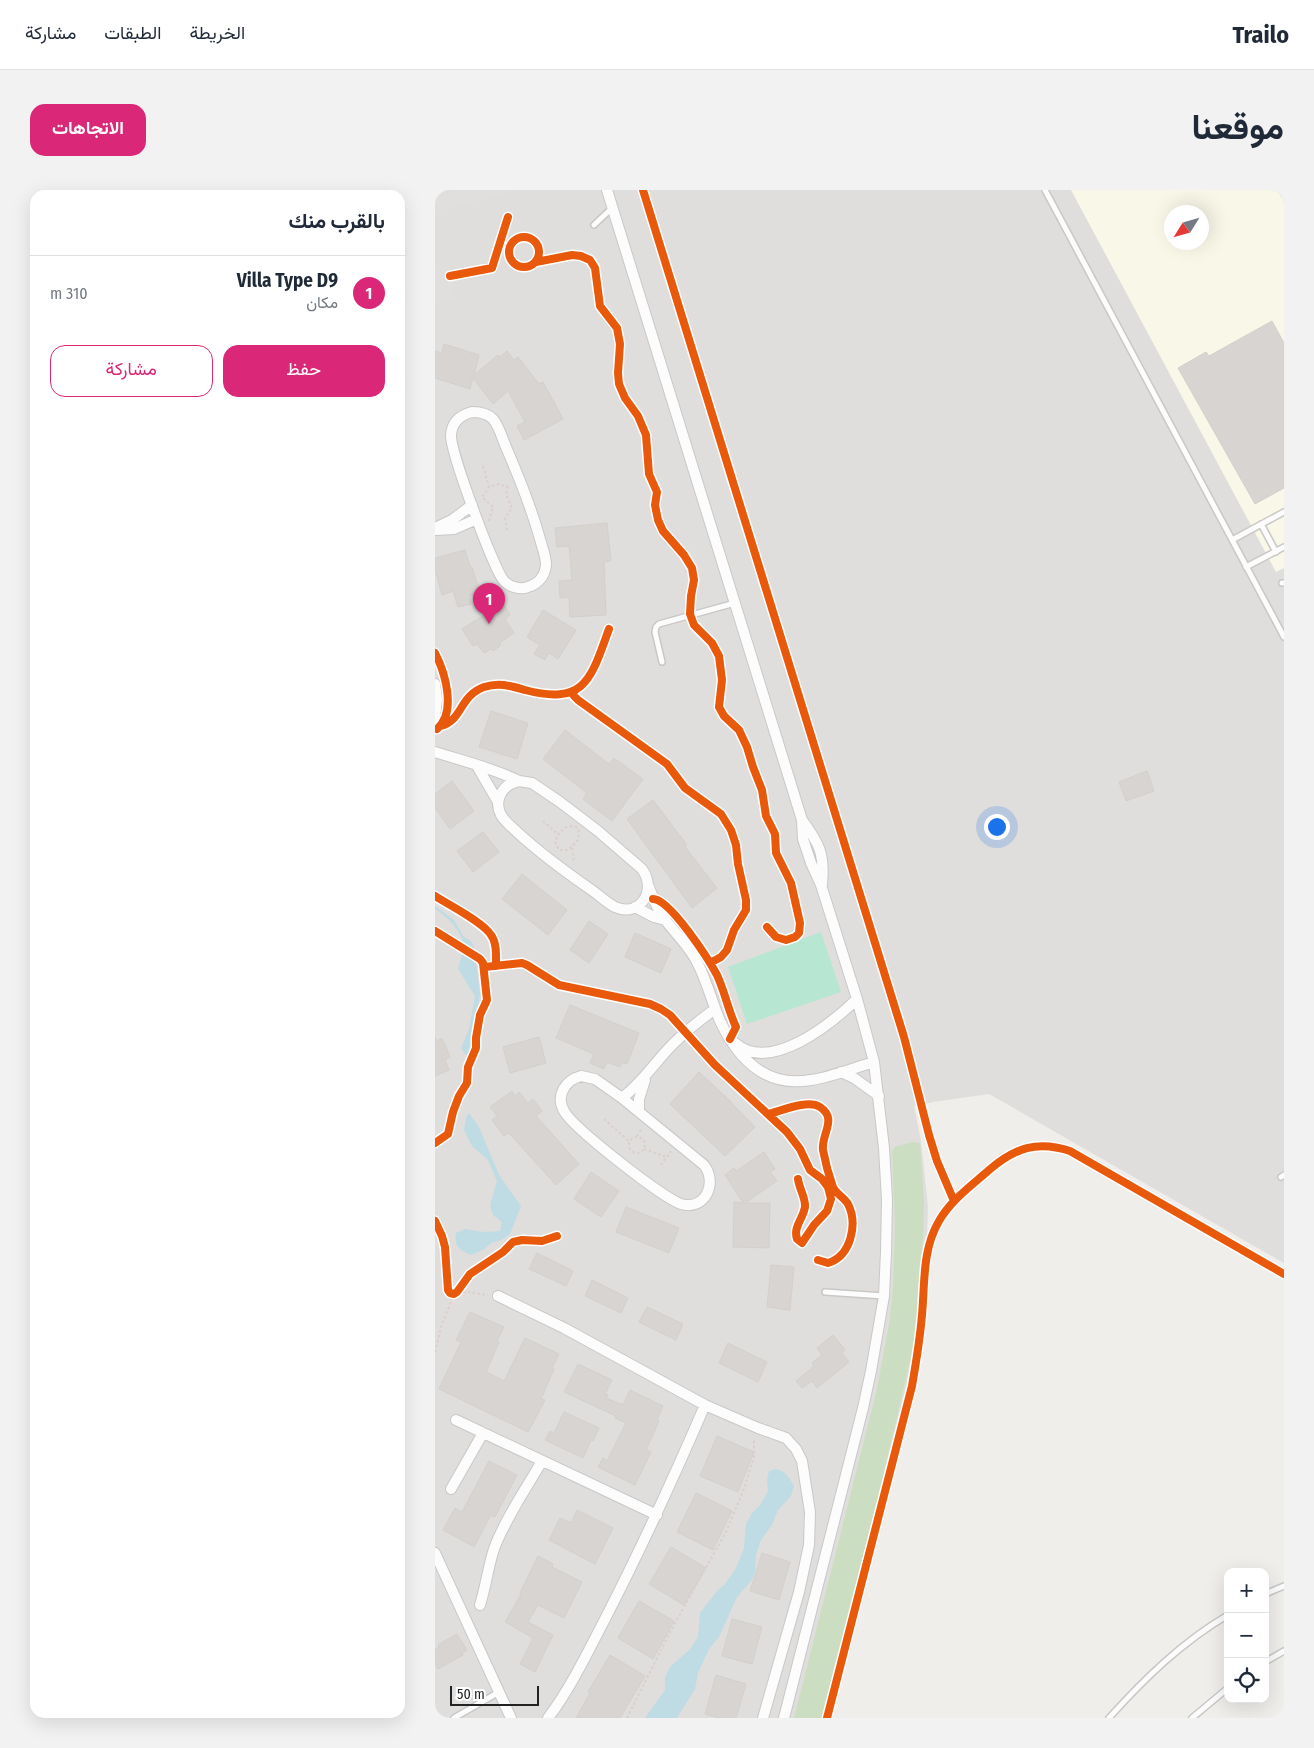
<!DOCTYPE html>
<html lang="ar">
<meta charset="utf-8">
<style>
:root{--surface:#fff;--page:#f2f2f3;--text:#1f2937;--muted:#747a83;--line:#e0e1e3;--accent:#db2777}
body{margin:0;font-family:"Fira Sans Condensed",Vazirmatn,sans-serif;background:var(--page);color:var(--text);direction:rtl}
.controls{position:absolute;right:15px;bottom:15px;display:grid;overflow:hidden;border-radius:10px;box-shadow:0 5px 20px #0002}
.controls button{width:45px;height:45px;display:grid;place-items:center;padding:0;border:0;border-bottom:1px solid var(--line);background:var(--surface);color:var(--text);font:25px sans-serif}
.compass{position:absolute;left:729px;top:15px;width:45px;height:45px;border-radius:50%;background:var(--surface);box-shadow:0 5px 20px #0002;rotate:233deg}
.scale{position:absolute;left:15px;bottom:12px;width:89px;box-sizing:border-box;padding-left:5px;border:2px solid #222;border-top:0;font-size:14px;line-height:18px;white-space:nowrap;color:#222;-webkit-text-stroke:4px #fff;paint-order:stroke}
.you{position:absolute;left:561px;top:636px;width:18px;height:18px;margin:-12px;border:4px solid #fff;border-radius:50%;background:#1a73e8;box-shadow:0 0 0 8px #1a73e833}
.badge{display:grid;place-items:center;width:32px;height:32px;border-radius:50%;background:var(--accent);color:#fff;font-size:16px;font-weight:700}
.pin{position:absolute;translate:-50% -41px;filter:drop-shadow(0 1px 2px #0008)}
.pin::after{content:'';position:absolute;top:26px;width:18px;height:15px;background:inherit;clip-path:polygon(0 0,100% 0,50% 100%)}
.list{margin:0;padding:0;list-style:none}
h2{display:flex;justify-content:space-between;align-items:center;height:65px;margin:0;padding:0 20px;font-size:21px}
h2 small{font-size:16px;font-weight:400;color:var(--muted)}
.list li{display:grid;grid-template-columns:32px 1fr auto;gap:15px;align-items:center;box-sizing:border-box;height:75px;padding:0 20px;border-top:1px solid var(--line)}
.list b{display:block;font-size:19px;white-space:nowrap}
.list p{margin:0;font-size:16px;white-space:nowrap;color:var(--muted)}
.list em{font-size:16px;font-style:normal;color:var(--muted)}
.actions{display:flex;gap:10px;padding:15px 20px}
.actions a{flex:1;padding:11px 0;border:1px solid var(--accent);border-radius:15px;text-align:center;font-size:18px;color:var(--accent)}
.actions .main{background:var(--accent);color:#fff}
.icon{flex:none;width:28px;height:28px;fill:none;stroke:currentColor;stroke-width:2;stroke-linecap:round;stroke-linejoin:round}
.map{position:relative;flex:none;width:849px;height:1528px;overflow:hidden;direction:ltr;border-radius:15px}
header{display:flex;align-items:center;gap:30px;box-sizing:border-box;height:70px;padding:0 25px;background:var(--surface);border-bottom:1px solid var(--line)}
header strong{font-size:24px}
nav{display:flex;gap:28px;margin-inline-start:auto;font-size:18px}
.intro{display:flex;align-items:center;justify-content:space-between;box-sizing:border-box;height:120px;padding:0 30px}
h1{margin:0;font-size:35px}
.button{padding:12px 22px;border-radius:15px;background:var(--accent);color:#fff;font-size:18px;font-weight:700}
main{display:flex;gap:30px;padding:0 30px}
aside{flex:1;background:var(--surface);border-radius:15px;box-shadow:0 5px 20px #0002}
.map>svg:first-child{display:block}
.residential{fill:#dfdedc;fill-rule:evenodd}
.education{fill:#f8f7e8;fill-rule:evenodd}
.forest{fill:#cbdec1}
.pitch{fill:#b7e6d2}
.parking{fill:#e0dfde}
.water{fill:#bfdbe3}
.building{fill:#d7d4d2;stroke:#d3d0cc}
.lines{fill:none;stroke-linecap:round;stroke-linejoin:round}
.lane-casing{stroke:#c9c8c7;stroke-width:8}
.street-casing{stroke:#c9c8c7;stroke-width:12}
.path{stroke:#dccecd;stroke-width:2;stroke-dasharray:2.5 2.5;stroke-linecap:butt}
.lane{stroke:#fdfcfc;stroke-width:5}
.street{stroke:#fdfcfc;stroke-width:10}
.cycleway-casing{stroke:#fff;stroke-width:11}
.cycleway{stroke:#e8590c;stroke-width:8}
</style>
<header>
<strong>Trailo</strong>
<nav><a>الخريطة</a><a>الطبقات</a><a>مشاركة</a></nav>
</header>
<div class="intro"><h1>موقعنا</h1><a class="button">الاتجاهات</a></div>
<main>
<div class="map">
<svg width="849" height="1528" viewBox="0 0 849 1528">
<rect width="100%" height="100%" fill="#f0eeeb"/>
<path class="residential" d="M0 0H849V1073L554 904 498 912 479 916 486 951 493 1017 489 1129 479 1196 396 1528H0ZM736 22H766V52H736Z"/>
<path class="education" d="M636 0H849V378L841 382ZM736 22H766V52H736Z"/>
<path class="forest" d="M477 952 485 953 489 1011 488 1049 483 1106V1128L478 1159 420 1405 400 1474 387 1528H359L441 1203 455 1129 458 1096 460 1034 457 961 460 957Z"/>
<path class="pitch" d="M386 742 406 802 312 834 293 777Z"/>
<path class="parking" d="M30 0H83L0 22V7Z
M17 77 20 110 0 113V79Z"/>
<path class="water" d="M0 716 19 730 28 746 37 752 39 758 45 803 38 861 35 864 31 865 26 858 34 839 40 806 23 779C25 771 30 759 27 750 24 738 10 725 0 719Z
M34 923 44 937 64 985 86 1016 75 1044 66 1050 56 1053 48 1060 35 1065C24 1059 19 1057 21 1043L30 1039 49 1042 65 1041 67 1032 58 1025 55 1015 62 991 53 970 37 956 29 940 31 928Z
M341 1279C350 1280 354 1288 359 1296L356 1306 343 1320 337 1335 326 1350 321 1365 320 1383 316 1391 302 1407 284 1447 274 1459 263 1483 260 1499 242 1528H210L230 1500V1487L235 1477 255 1459 263 1447 265 1423 282 1401 290 1394 301 1378 309 1358 311 1334 317 1323 326 1314 333 1301 332 1290 334 1281Z"/>
<path class="building" d="M837 131 849 153V298L820 314 743 178 771 162 774 166Z
M9 154 44 165 39 185 63 165 65 167 72 161 79 170 83 167 104 194 108 192 128 229 89 250 82 236 90 232 73 201 58 214 38 188 35 199 0 188V161L7 163Z
M172 333 176 371 169 372 171 425 135 427 134 407 125 408 124 391 137 390 134 356 122 357 120 338Z
M30 360 35 377H37L45 403 34 406 36 414 23 417 18 401 7 405 0 380V368Z
M68 413 75 425 70 429 79 443 64 453 66 455 58 461 56 459 49 463 42 454 38 456 27 439Z
M108 420 141 440 123 469 114 463 110 470 99 464 105 455 92 447Z
M56 521 93 533 82 569 44 557Z
M130 540 174 574 179 568 208 589 177 631 148 609 152 603 108 569Z
M712 581 719 601 691 611 684 592Z
M17 591 39 621 15 639 0 618V604Z
M218 610 252 655 250 657 282 698 257 718 192 629Z
M48 642 64 662 38 682 22 661Z
M87 684 132 720 113 745 67 709Z
M154 731 173 744 154 773 135 760Z
M200 743 236 759 226 783 190 767Z
M135 815 204 843 192 874 187 872 185 877 172 872 169 879 155 873 159 864 121 848Z
M0 847 2 851 7 848 15 867 10 870 14 880 0 886Z
M104 847 111 873 75 883 68 857Z
M264 882 291 907 320 937 290 966 235 914Z
M77 901 80 906 84 902 93 913 98 909 107 921 101 926 144 974 121 995 74 943 69 946 57 930 62 926 55 917Z
M329 962 340 979 335 982 342 991 310 1013H335L334 1058 298 1057 299 1012 308 1013 290 985 299 978 301 981Z
M156 982 184 1001 166 1027 139 1009Z
M191 1017 244 1038 234 1063 181 1042Z
M102 1063 138 1081 131 1096 94 1079Z
M336 1075 359 1077 355 1120 332 1117Z
M157 1090 193 1108 186 1123 150 1106Z
M212 1117 248 1134 241 1150 204 1132Z
M35 1122 69 1137 62 1151 64 1152 51 1182 69 1191 90 1148 124 1164 117 1178 119 1179 106 1209 110 1210 93 1242 4 1199 26 1152 21 1150Z
M398 1145 410 1160 407 1163 414 1172 382 1198 377 1191 367 1198 361 1191 379 1176 377 1173 387 1165 382 1158Z
M293 1153 332 1172 323 1192 284 1173Z
M143 1174 177 1190 170 1204 173 1205 171 1208 188 1215 195 1200 228 1216 222 1230 224 1231 211 1260 216 1262 200 1295 163 1277 168 1268 172 1271 191 1233 180 1228 181 1226 129 1202Z
M129 1222 164 1238 158 1251 156 1250 148 1268 110 1250 115 1241 119 1243Z
M282 1246 319 1262 303 1302 265 1286Z
M54 1271 82 1285 60 1327 56 1325 39 1357 8 1340 20 1318 27 1322Z
M261 1303 297 1321 278 1360 242 1342Z
M142 1320 178 1338 160 1374 114 1350 125 1328 136 1333Z
M236 1357 271 1378 249 1415 214 1394Z
M327 1363 355 1372 344 1410 315 1401Z
M103 1366 118 1374 117 1377 147 1392 129 1428 103 1415 93 1432 118 1445 100 1482 85 1474 98 1448 70 1432 86 1404 85 1403Z
M204 1411 239 1431 218 1469 183 1448Z
M297 1429 327 1437 317 1474 287 1466Z
M22 1444 32 1460 27 1463 28 1465 3 1479 0 1474V1459L4 1457 3 1455Z
M175 1465 210 1486 185 1528H141L155 1503 153 1502Z
M281 1485 311 1494 301 1528H283L270 1524Z"/>
<g class="lines">
<g class="lane-casing">
<path id="lane" d="M610 0 849 447
M847 0 849 4
M159 35 177 18
M826 334 841 362
M797 350 849 322
M811 377 849 357
M847 393H849
M227 472 220 442 221 437 224 434 300 413
M846 987 849 985
M390 1102 449 1106
M830 1404 849 1396
M830 1472 849 1461
M19 1528 64 1502
M674 1528C709 1489 747 1452 793 1425
M757 1528 793 1498"/>
</g>
<g class="street-casing">
<path id="street" d="M172 0 367 630 368 649 376 673 386 695 422 809 439 872 449 958 452 1010 451 1062 449 1106 436 1181 428 1218 349 1528
M37 222C45 222 52 223 58 229 64 236 67 248 71 257 84 287 96 317 105 349 107 357 111 366 111 375 110 386 103 394 93 397 85 400 75 397 69 391 59 380 15 261 16 245 17 232 25 225 37 222Z
M0 338 17 330 37 315
M0 340 19 339 42 329
M0 494 2 509 0 528
M0 562C28 571 58 578 84 591
M42 576 63 612
M84 591 97 593 125 612 163 641 207 679C223 701 204 728 180 717 172 713 165 706 158 701 132 683 106 664 82 642 77 637 70 632 66 625 58 610 68 594 84 591Z
M367 630C384 653 390 664 387 694
M214 697C218 708 222 719 229 728 240 744 255 756 263 774 272 792 277 812 285 831 303 869 331 898 376 890 397 887 418 878 439 872
M200 717 219 727 230 730
M300 853C335 884 396 834 422 809
M406 882 419 888 444 906
M146 886 160 889 187 908 269 975C283 993 270 1021 246 1014 228 1008 138 938 129 921 120 905 131 890 146 886Z
M187 908C209 891 219 873 238 854 251 841 265 830 280 819
M204 921V909L210 890
M63 1106 129 1138 270 1215 323 1238 351 1248 361 1259 367 1271 375 1322 374 1355 364 1402 328 1528
M21 1230 222 1325
M16 1299 48 1243
M0 1363 76 1528
M45 1415C51 1396 53 1377 59 1359 69 1331 92 1297 107 1271
M113 1528C134 1501 154 1460 170 1429 206 1359 239 1287 270 1215"/>
</g>
<path class="path" d="M48 276 54 297 64 294 73 297 76 296
M54 331 58 317 47 307 54 297
M72 340 70 328 77 318 71 304 73 297
M108 631 124 645
M135 636 141 637 144 640 143 650 133 660H124L120 652C122 645 128 637 135 636Z
M137 658 139 673
M169 929 195 952
M202 946 207 938
M194 955a8 8 0 1 1 16 0a8 8 0 1 1-16 0Z
M209 959 231 967
M226 975 236 961
M0 1162 6 1137 19 1104 33 1102 53 1105
M192 1528 235 1442 291 1342 309 1299 319 1267V1248"/>
<use href="#lane" class="lane"/>
<use href="#street" class="street"/>
<g class="cycleway-casing">
<path id="cycleway" d="M208 0 469 847 494 945 502 971 519 1011
M74 62a15 15 0 1 1 30 0a15 15 0 1 1-30 0Z
M101 72 137 65 146 66 155 70 160 78 165 116 182 138 185 154 183 183 184 194 190 208 203 226 211 245 214 284 222 302 220 315 223 330 228 341 249 365 257 378 259 390 256 406 255 424 259 435 277 453 284 466 287 490 284 517 289 526 304 540 312 557 318 577 327 600 331 626 340 644 341 663 356 693 365 733 364 743 360 747 351 750 341 747 332 737
M15 86 57 78 73 27
M0 463C10 482 22 522 2 539
M138 501 139 506 143 510 232 574 250 598 286 624 296 640 301 655 303 674 311 710V720L299 740 292 760 286 767 275 773
M6 536C28 530 24 506 49 497 64 492 76 496 90 500 151 516 156 488 174 439
M0 706C14 715 48 732 56 745 62 753 61 766 61 776
M218 709C235 709 274 770 282 785 290 802 293 820 301 837L295 849
M0 741 45 769 48 773 52 810 45 825 41 848V858L33 877 32 893 24 906 18 922 13 944 0 953
M50 777 87 773 92 775 124 795 215 814 226 819 235 825 280 875 352 942 365 959 375 980 387 989 393 997 396 1009 392 1021 379 1035 367 1053 362 1049C358 1037 368 1029 370 1017 371 1009 364 998 363 989
M333 924C346 921 373 909 385 917 403 929 386 944 388 960 390 971 394 986 398 997 401 1004 409 1007 413 1014 423 1034 416 1066 393 1073L383 1070
M0 1031 7 1046 10 1057 13 1100 15 1103 19 1104 22 1102 35 1084 68 1062 78 1052 87 1050 107 1051 122 1046
M392 1528 477 1196C481 1173 485 1149 487 1125 490 1093 487 1060 504 1031 516 1010 536 996 554 980 580 958 602 950 635 961L849 1084"/>
</g>
<use href="#cycleway" class="cycleway"/>
</g>
</svg>
<div class="controls">
<button>+</button>
<button>−</button>
<button><svg class="icon" aria-label="locate" viewBox="0 0 24 24"><circle cx="12" cy="12" r="6"/><path d="M12 2v4M12 18v4M2 12h4M18 12h4"/></svg></button>
</div>
<svg class="compass" viewBox="-18 -18 36 36"><path d="M0-13l5 13h-10z" fill="#e53935"/><path d="M0 13l5-13h-10z" fill="#747a83"/></svg>
<div class="scale">50 m</div>
<div class="you"></div>
<div class="pin badge" style="left:54px;top:434px">1</div>
</div>
<aside>
<h2>بالقرب منك<small></small></h2>
<ul class="list">
<li><span class="badge">1</span><div><b>Villa Type D9</b><p>مكان</p></div><em>310 m</em></li>
</ul>
<div class="actions"><a class="main">حفظ</a><a>مشاركة</a></div>
</aside>
</main>
